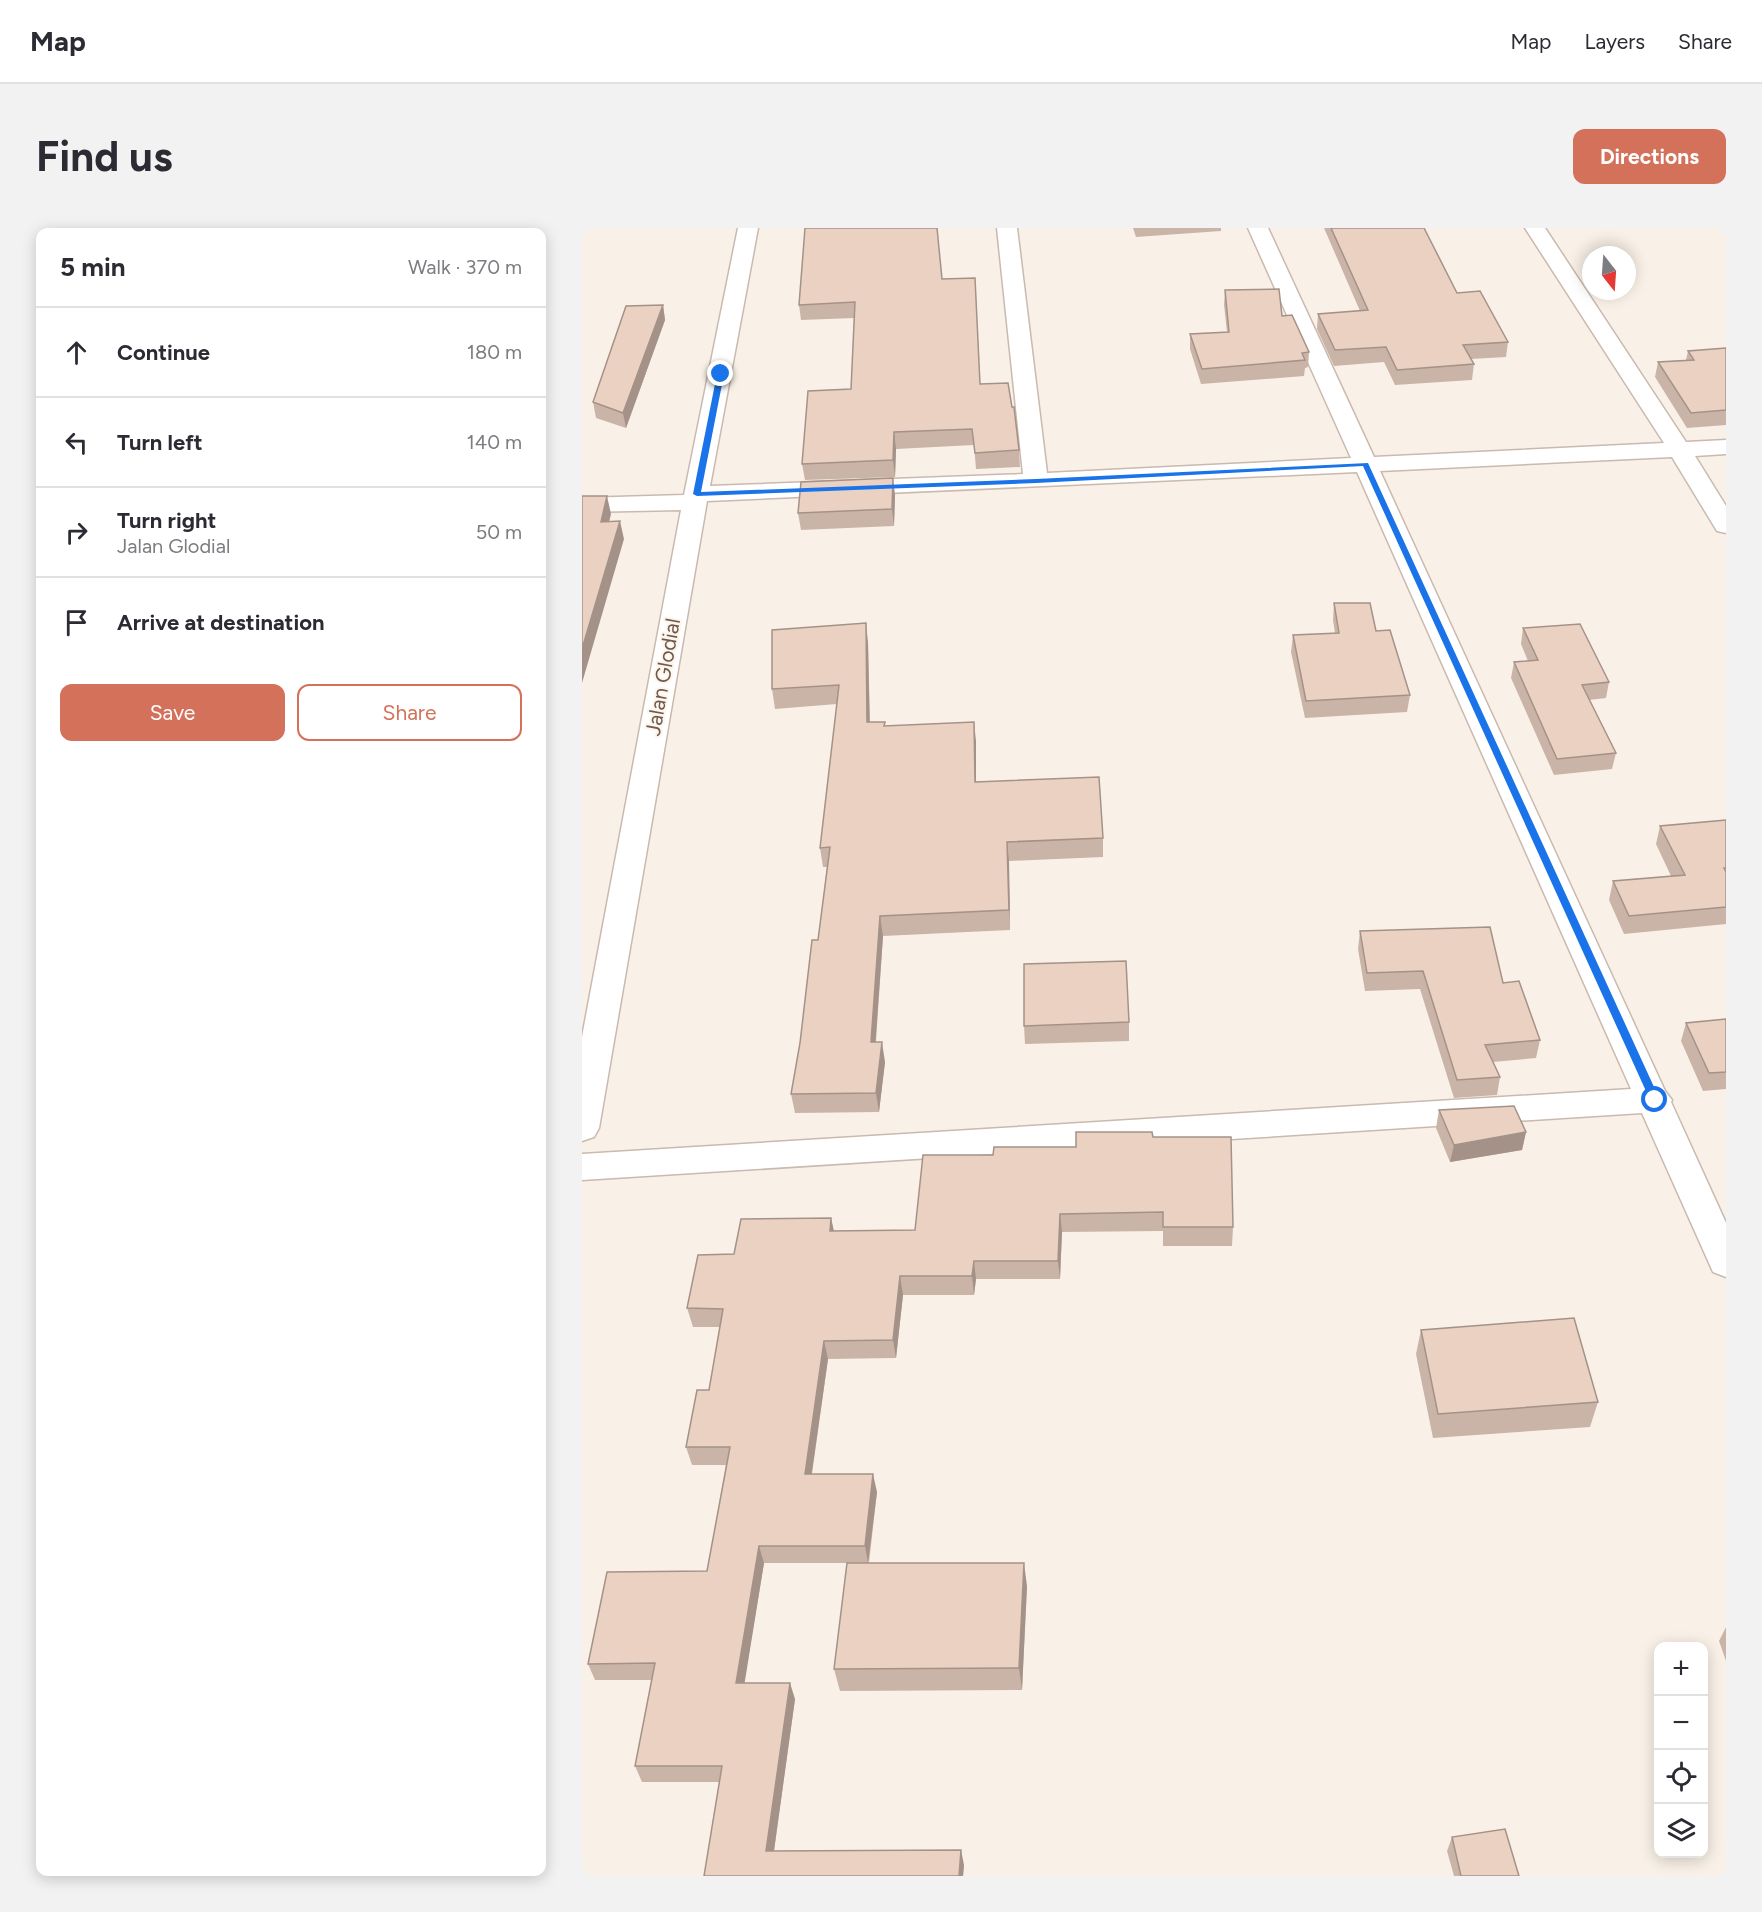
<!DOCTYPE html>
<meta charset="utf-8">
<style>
:root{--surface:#fff;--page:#f2f2f3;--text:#2b2b33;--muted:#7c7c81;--line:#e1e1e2;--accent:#d4715b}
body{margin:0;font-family:Figtree,sans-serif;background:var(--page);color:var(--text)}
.controls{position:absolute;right:18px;bottom:18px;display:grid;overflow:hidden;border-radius:12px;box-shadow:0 3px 15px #0003}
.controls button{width:54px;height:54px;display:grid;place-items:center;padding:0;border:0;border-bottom:2px solid var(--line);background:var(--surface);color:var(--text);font:30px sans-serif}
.compass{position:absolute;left:1000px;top:18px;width:54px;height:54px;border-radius:50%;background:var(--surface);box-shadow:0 3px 15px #0003;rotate:163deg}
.stop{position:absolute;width:18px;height:18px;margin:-14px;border:4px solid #1a73e8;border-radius:50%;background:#fff}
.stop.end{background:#1a73e8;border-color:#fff;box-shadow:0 2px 6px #0008}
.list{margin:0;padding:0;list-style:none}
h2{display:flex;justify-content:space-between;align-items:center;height:78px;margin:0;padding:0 24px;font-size:26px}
h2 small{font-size:20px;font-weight:400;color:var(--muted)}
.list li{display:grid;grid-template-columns:39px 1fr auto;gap:18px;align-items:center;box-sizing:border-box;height:90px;padding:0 24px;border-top:2px solid var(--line)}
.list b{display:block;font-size:22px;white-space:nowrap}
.list p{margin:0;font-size:20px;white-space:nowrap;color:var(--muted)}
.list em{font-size:20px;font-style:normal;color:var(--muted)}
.actions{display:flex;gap:12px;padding:18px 24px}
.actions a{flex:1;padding:14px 0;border:2px solid var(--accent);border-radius:12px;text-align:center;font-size:21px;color:var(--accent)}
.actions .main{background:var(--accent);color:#fff}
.icon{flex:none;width:33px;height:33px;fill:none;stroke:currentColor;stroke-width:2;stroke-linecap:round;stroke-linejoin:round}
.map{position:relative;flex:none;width:1144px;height:1648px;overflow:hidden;border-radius:12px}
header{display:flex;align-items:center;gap:36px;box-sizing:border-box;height:84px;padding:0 30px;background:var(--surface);border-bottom:2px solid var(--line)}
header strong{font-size:28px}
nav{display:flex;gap:33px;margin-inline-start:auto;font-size:21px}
.intro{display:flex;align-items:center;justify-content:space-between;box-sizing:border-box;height:144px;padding:0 36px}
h1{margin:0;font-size:42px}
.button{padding:15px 27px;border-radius:12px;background:var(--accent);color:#fff;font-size:21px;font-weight:700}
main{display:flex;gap:36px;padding:0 36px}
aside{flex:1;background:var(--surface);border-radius:12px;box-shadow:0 3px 15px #0003}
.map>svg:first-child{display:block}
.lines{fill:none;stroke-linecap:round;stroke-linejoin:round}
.street-casing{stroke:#cab9ae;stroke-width:3}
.street{fill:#fff;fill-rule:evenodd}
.wall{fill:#cab4a7}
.shaded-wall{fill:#a49288}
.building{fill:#ebd1c2;stroke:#a49288;stroke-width:1.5}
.route{fill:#1a73e8}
.labels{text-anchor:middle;stroke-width:4.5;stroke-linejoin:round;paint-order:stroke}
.street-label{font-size:21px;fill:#70594f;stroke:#fdf6ed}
</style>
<header>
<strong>Map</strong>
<nav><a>Map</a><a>Layers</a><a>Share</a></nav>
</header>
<div class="intro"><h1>Find us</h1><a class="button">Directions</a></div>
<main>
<aside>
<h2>5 min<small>Walk · 370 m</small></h2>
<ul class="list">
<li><svg class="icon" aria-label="ahead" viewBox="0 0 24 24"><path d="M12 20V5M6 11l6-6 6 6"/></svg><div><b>Continue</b></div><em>180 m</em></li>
<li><svg class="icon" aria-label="left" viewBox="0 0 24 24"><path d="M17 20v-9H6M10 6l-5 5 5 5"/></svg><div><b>Turn left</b></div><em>140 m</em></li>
<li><svg class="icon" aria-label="right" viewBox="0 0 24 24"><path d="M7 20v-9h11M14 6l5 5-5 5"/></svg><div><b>Turn right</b><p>Jalan Glodial</p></div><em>50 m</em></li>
<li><svg class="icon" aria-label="arrive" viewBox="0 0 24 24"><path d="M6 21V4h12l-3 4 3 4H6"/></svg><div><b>Arrive at destination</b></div></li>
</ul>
<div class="actions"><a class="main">Save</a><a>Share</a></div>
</aside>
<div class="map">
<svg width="1144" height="1648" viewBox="0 0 1144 1648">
<rect width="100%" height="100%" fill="#f9f1e7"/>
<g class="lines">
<g class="street-casing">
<path id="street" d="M156 0H176L128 258 441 246 415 0H435L465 245 769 230 666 0H686L792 229 1082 215 943 0H963L1104 214 1144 212V226L1113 228 1144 278V305L1135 303 1090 229 798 243 1083 863 1090 872 1089 874 1144 995V1049L1131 1044 1060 885 0 952V926L1049 861 775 244 125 273 17 900 12 909 0 913V809L99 282 0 284V270L102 267Z"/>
</g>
<use href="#street" class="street"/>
</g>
<path class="wall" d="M551 0H639V3L554 9Z
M742 0H842L875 65 926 114 924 129 889 131 892 136 890 152 813 157 802 134 752 138 735 101 736 86 778 83Z
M360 51 394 66 398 156 437 222 438 239 394 241 392 217 314 221 313 249 223 252 220 236 269 161 272 90 219 92 217 77Z
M643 62 727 124 726 139 723 140 722 148 619 156 608 121V106L645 104 642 77Z
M81 77 83 92 44 200 14 190 11 174Z
M1144 120V197L1105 200 1073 149 1076 134 1104 132 1106 123Z
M313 267 312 298 219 302 216 285Z
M752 375 794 403 828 467 825 484 723 490 709 424 711 407 753 405 751 392Z
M941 400 1027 454 1024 470 1007 472 1034 525 1030 541 972 547 929 450 932 434 946 433 939 416Z
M286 414 288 494H303V498L394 513V553L521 610V629L427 633 428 702 301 708 294 814 303 834 297 884 213 885 209 866 236 712 245 639H241L238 620 255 476 193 481 190 461Z
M1144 592V696L1042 706 1027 672 1031 653 1089 648 1074 616 1078 598Z
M778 703 921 755 958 812 954 830 911 834 918 849 915 867 872 870 838 761 783 763 776 721Z
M1144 791V861L1121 863 1099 813 1104 795Z
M547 794V813L443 816 442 798Z
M857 882 944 904 940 922 868 934 854 900Z
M571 909 651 999 650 1018H581V1003L480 1004 478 1051H394L392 1067H321L314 1130 246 1131 230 1246 295 1264 287 1335 445 1358 440 1462 258 1463 252 1441 265 1335H182L162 1455 213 1471 192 1623 382 1637 381 1648H122L137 1554H60L53 1538 70 1452H13L6 1436 125 1343 144 1237H110L104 1219 127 1162 138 1099H111L105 1080 152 1026 249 990 252 1003 333 1002 411 927 494 919Z
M839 1102 1016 1174 1008 1199 851 1210 834 1126Z
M1144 1399V1433L1137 1413Z
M870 1609 937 1648H872L865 1623Z"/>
<path class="shaded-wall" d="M81 77 83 92 44 200 41 185Z
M312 204 314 221 313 249 311 232Z
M311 250 313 267 312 298 310 281Z
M25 268 29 286 23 311 19 294Z
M38 293 42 311 0 455V421Z
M284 395 286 414 288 514 285 494Z
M392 494 394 513V573L393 554Z
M425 614 427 633 428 702 427 682Z
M298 688 301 708 292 834 289 814Z
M300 814 303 834 297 884 294 865Z
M944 904 940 922 868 934 872 917Z
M478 986 480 1004 478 1051 476 1033Z
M249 990 253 1009 248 1003Z
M392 1033 394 1051 392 1067 390 1048Z
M318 1048 321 1067 314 1130 311 1112Z
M242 1113 246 1131 227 1264 223 1246Z
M291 1246 295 1264 286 1335 283 1318Z
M177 1318 182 1335 160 1471 154 1455Z
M442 1335 445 1358 440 1462 437 1440Z
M208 1455 213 1471 190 1637 184 1623Z
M379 1622 382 1637 381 1648H377Z"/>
<path class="building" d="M223 0H355L360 51 393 50 398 156 426 155 430 179H432L437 222 393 225 390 201 312 204 311 232 220 236 226 163 269 161 273 74 217 77Z
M749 0H842L875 65 898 63 926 114 881 117 892 136 815 142 804 119 753 122 736 86 786 82Z
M697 61 700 88 710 87 727 124 720 125 723 132 620 141 608 106 647 104 643 62Z
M81 77 41 185 11 174 44 78Z
M1144 120V182L1109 185 1076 134 1112 132 1106 123Z
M311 250 310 281 216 285 219 254Z
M0 268H25L19 294 38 293 0 421Z
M752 375H788L794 403 808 402 828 467 724 473 711 407 757 405Z
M284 395 285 494H303L302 498 392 494 393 554 517 549 521 610 425 614 427 682 298 688 289 814H300L294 865 209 866 218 815 230 712H236L248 619 238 620 257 457 190 461V402Z
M998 396 1027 454 1000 457 1034 525 975 531 932 434 956 432 941 400Z
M1144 592V640H1142L1144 644V679L1047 688 1031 653 1103 647 1078 598Z
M908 699 921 755 937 753 958 812 903 817 918 849 875 852 841 743 785 745 778 703Z
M544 733 547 794 442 798V736Z
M1144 791V844L1127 845 1104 795Z
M932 878 944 904 872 917 857 882Z
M494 904H570L571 909H649L651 999H581V984L478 986 476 1033H392L390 1048H318L311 1112 242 1113 223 1246H291L283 1318H177L154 1455H208L184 1623 379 1622 377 1648H122L140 1538H53L73 1435 6 1436 25 1344 125 1343 148 1219H104L115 1162H127L141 1081 105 1080 116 1027 152 1026 159 991 249 990 248 1003 333 1002 341 927H411L412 919H494Z
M992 1090 1016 1174 856 1186 839 1102Z
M265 1335H442L437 1440 252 1441Z
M923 1601 937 1648H879L870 1609Z"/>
<path class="route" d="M139 144 142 146 119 264 454 251 786 235 1078 872 1076 875 1073 876 1068 872 781 238 454 255 115 268 111 266 135 146Z"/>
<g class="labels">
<g class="street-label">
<text transform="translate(81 449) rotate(-80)" y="7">Jalan Glodial</text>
</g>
</g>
</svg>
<div class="controls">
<button>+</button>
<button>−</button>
<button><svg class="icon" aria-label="locate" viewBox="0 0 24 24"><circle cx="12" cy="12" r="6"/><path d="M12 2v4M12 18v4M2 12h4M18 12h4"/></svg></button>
<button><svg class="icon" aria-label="layers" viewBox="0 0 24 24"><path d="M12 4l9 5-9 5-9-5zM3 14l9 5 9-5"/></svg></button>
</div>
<svg class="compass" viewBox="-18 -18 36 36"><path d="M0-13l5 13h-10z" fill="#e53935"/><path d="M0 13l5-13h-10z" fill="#7c7c81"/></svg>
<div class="stop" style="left:1073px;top:872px"></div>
<div class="stop end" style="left:139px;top:146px"></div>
</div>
</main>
